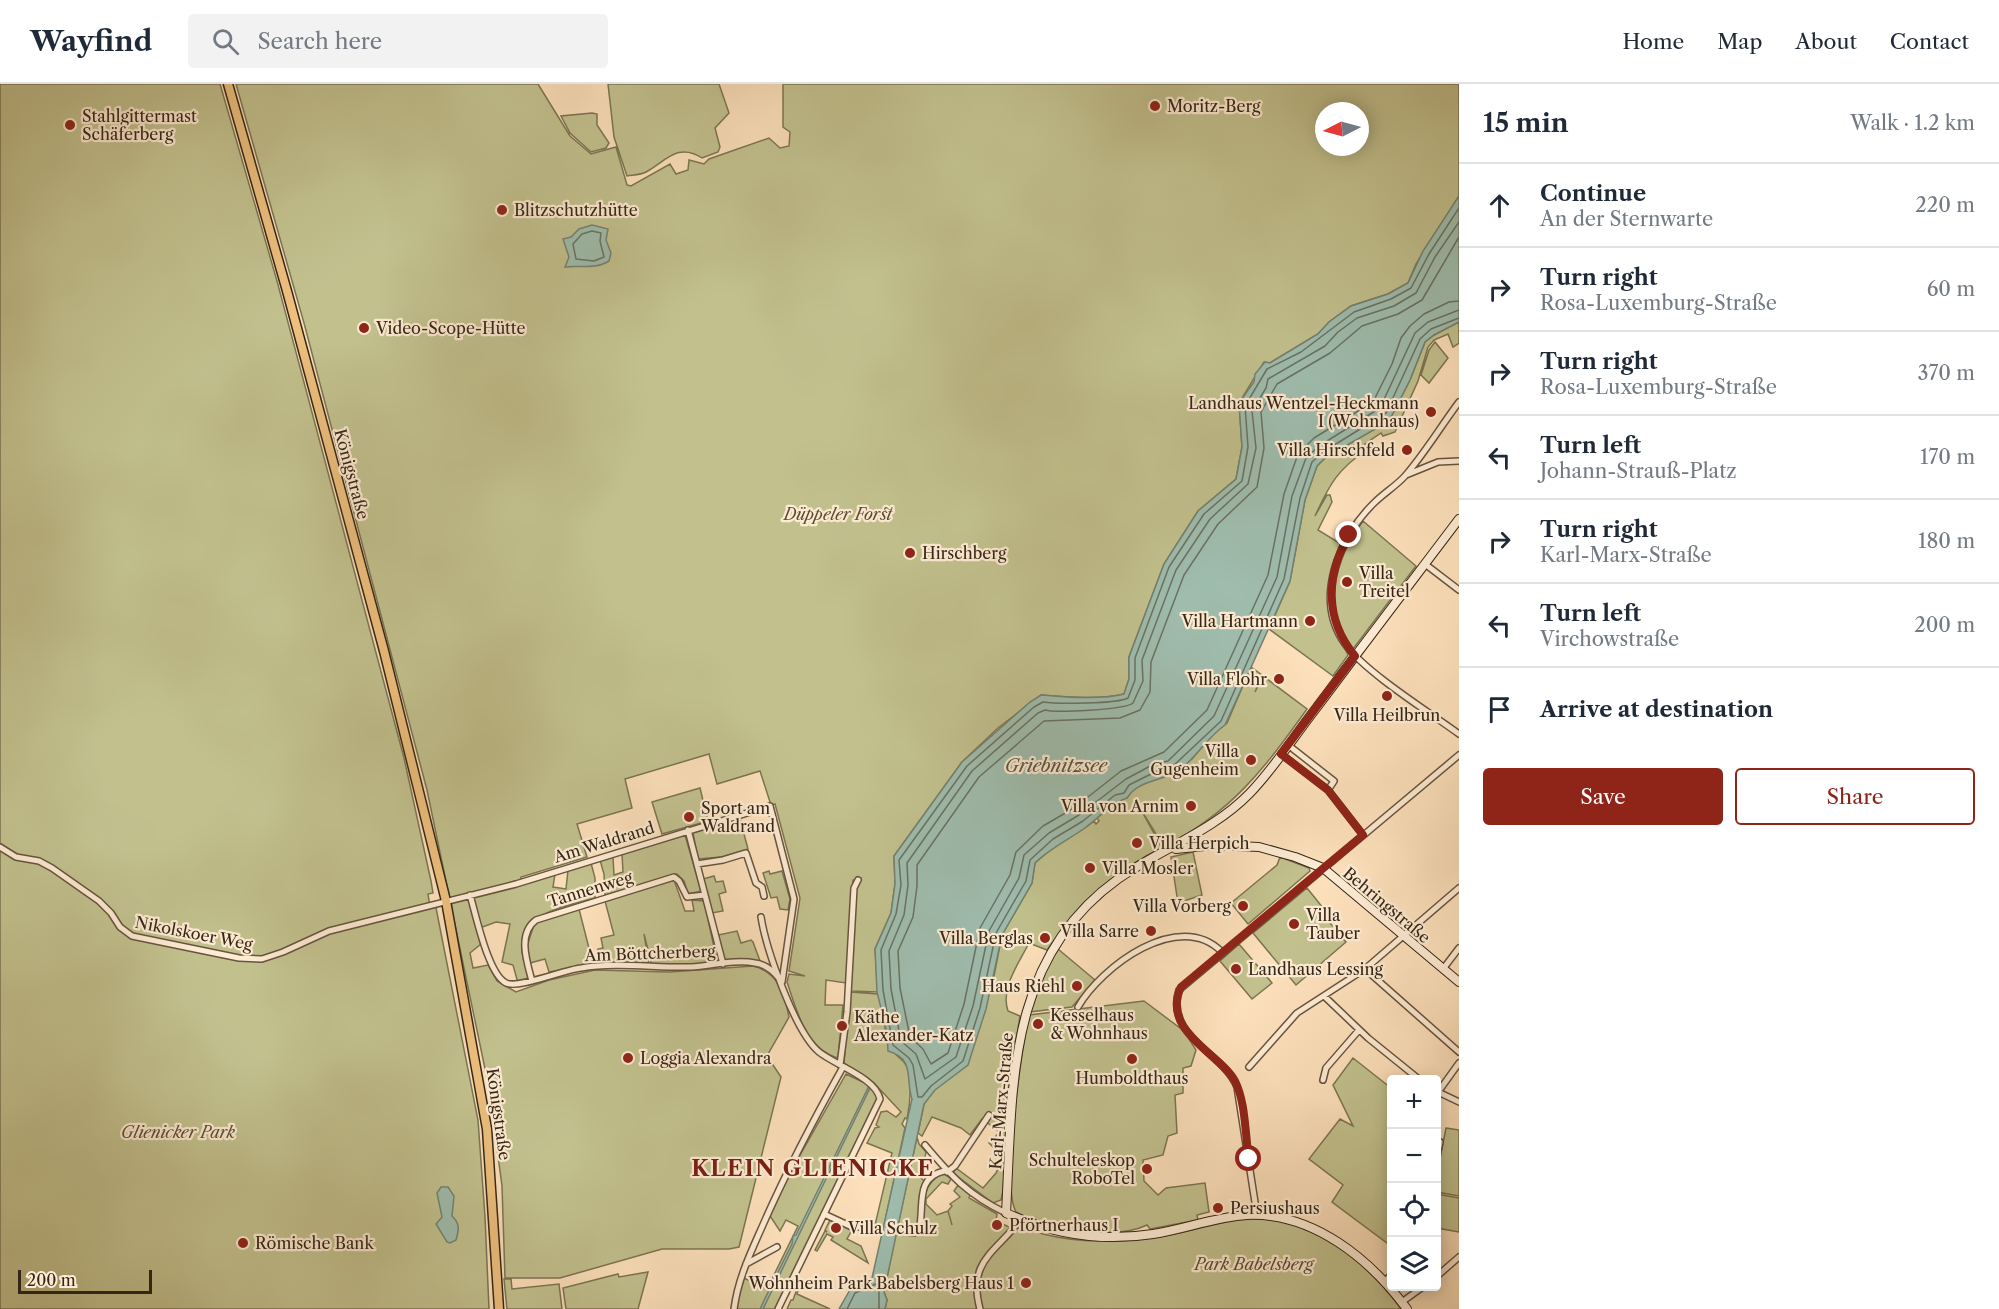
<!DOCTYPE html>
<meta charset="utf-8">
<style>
:root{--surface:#fff;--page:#f2f2f3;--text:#1f2937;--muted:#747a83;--line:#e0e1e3;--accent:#8f2418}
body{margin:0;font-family:"Libre Caslon Text",serif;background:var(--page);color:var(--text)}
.controls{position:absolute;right:18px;bottom:18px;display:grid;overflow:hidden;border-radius:6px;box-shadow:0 3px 15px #0003}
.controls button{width:54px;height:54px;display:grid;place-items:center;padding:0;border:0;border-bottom:2px solid var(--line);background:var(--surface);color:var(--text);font:30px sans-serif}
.compass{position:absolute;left:1315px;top:18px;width:54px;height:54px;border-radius:50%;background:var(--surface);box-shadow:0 3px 15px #0003;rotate:264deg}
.scale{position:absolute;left:18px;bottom:15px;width:134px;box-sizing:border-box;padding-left:6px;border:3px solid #362616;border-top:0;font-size:16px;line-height:21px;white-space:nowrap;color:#362616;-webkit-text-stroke:4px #fdebd3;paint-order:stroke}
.stop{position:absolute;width:18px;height:18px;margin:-14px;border:4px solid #8f2418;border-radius:50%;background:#fff}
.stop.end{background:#8f2418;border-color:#fff;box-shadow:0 2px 6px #0008}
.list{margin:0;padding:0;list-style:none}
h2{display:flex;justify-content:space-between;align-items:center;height:78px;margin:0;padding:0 24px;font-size:26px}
h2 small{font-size:20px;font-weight:400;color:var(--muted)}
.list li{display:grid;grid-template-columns:39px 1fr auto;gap:18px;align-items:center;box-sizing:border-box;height:84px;padding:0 24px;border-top:2px solid var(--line)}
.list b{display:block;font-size:22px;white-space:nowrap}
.list p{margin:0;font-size:20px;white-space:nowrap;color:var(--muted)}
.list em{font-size:20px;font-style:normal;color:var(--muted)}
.actions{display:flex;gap:12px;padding:18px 24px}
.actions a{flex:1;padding:14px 0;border:2px solid var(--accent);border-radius:6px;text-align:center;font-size:21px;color:var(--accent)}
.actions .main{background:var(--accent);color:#fff}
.icon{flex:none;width:33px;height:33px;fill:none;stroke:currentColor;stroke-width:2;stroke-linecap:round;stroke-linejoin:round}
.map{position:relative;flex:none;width:1459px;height:1225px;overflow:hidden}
header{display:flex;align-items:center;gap:36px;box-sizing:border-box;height:84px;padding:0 30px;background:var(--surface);border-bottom:2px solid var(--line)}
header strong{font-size:28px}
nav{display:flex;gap:33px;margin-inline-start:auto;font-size:21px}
.search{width:420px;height:54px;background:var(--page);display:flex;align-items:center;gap:15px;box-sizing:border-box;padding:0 21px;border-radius:6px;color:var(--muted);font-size:22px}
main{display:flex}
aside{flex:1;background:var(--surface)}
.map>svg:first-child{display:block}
.green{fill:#c2c18e;stroke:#7c7452;stroke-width:1.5;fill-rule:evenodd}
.water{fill:#9fbdae;stroke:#758171;stroke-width:1.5}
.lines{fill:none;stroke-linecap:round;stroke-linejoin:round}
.shore{stroke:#6a7262;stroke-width:1.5}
.street-casing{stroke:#68543f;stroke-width:8}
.secondary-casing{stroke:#362616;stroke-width:10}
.primary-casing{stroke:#362616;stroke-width:11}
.street{stroke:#fdebd3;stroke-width:5}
.secondary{stroke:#fdebd3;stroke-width:8}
.primary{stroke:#eec07e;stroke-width:8}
.route{stroke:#8f2418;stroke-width:8}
.poi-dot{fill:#8f2418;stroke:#fdebd3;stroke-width:2}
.labels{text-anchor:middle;stroke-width:4.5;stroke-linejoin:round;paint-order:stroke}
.poi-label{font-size:16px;fill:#362616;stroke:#fdebd3;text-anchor:start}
.street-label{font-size:16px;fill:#362616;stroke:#fdebd3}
.park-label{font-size:16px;font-style:italic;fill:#594d34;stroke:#fdebd3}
.water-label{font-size:18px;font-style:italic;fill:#565344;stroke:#fdebd3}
.district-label{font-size:22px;font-weight:bold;letter-spacing:1.5px;fill:#7a1f14;stroke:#fdebd3}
</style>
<header>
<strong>Wayfind</strong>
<div class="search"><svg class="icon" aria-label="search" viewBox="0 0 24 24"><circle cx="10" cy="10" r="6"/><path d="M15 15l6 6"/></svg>Search here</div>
<nav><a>Home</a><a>Map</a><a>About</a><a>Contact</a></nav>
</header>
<main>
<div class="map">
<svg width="1459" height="1225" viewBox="0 0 1459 1225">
<rect width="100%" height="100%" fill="#fce0bb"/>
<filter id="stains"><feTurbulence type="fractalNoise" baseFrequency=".00333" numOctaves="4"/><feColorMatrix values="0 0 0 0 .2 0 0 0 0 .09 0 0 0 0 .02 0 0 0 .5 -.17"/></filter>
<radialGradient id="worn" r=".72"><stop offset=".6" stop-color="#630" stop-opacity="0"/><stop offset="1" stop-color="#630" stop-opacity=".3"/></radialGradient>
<path class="green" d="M0 0H220L277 197 404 674 431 797 433 809 428 810 430 823H436L437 829 478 1036 485 1133 489 1225H0Z
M236 0H538L570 52 591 70 616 63 627 101 631 102 670 80 676 90 688 86 689 76 704 80 709 75 769 54 780 64 789 62 790 48 783 43V0H1459V112L1416 180 1408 199 1388 210 1351 222 1329 238 1318 250 1270 279 1264 278 1239 319 1242 363 1236 395 1198 427 1164 480 1129 573V595L1124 610C1102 616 1063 613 1041 611L998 644 962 678 894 772 895 800 891 829 875 865 878 908 850 907 856 804 861 794 853 796 846 899 826 896 825 921H843L838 974C805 964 797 927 787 898L789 890 805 892 789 887 800 814 775 720 771 721 760 687 717 700 709 670 625 695 632 724 577 740 587 773 521 793 519 800 555 790 553 803 566 805 568 786 591 779 595 794V814C567 823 517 827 522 868 524 877 528 886 530 895L518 899 513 881 502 878 510 840 496 838 477 845 481 860 470 869 473 884 488 881 497 897 516 908 549 896 595 886 670 888 753 882C778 888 785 911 789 933L767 972 781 993 739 1163 729 1165H662L560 1194H505L502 1102 489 1004 427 706 304 239ZM1324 27H1360V63H1324Z
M608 0H719L729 29 715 44 720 63 718 68 702 74C678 58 666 77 646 88 641 91 633 91 627 92L614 53Z
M592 29 597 30V41L609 59 606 64 591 68 570 49 561 32Z
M1459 238V259L1453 263 1448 250 1434 256 1428 263 1418 297 1395 348 1383 352 1381 349 1365 360 1368 365C1338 385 1330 399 1315 432L1327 411H1330L1332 418 1318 446 1341 460C1320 506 1327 528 1348 571L1333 592 1269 545 1290 497 1305 416 1317 382 1326 373 1377 344 1391 333 1410 296 1425 258 1434 251Z
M1435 258 1448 274 1429 299 1421 291 1429 266Z
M1363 437 1416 482 1353 565C1318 529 1337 472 1363 437Z
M1251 583 1262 591 1255 608 1263 592 1307 625C1264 685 1232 728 1164 763L1140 724 1162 764C1114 786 1077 823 1047 866L1029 859C1019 879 1000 904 1008 927L1020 932 1010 994 1003 1107 1001 1116 993 1119 953 1089 956 1084 983 1104 996 1089 1003 1073 989 1059 1000 1048 982 1035 970 1051 961 1044 932 1033 922 1052 918 1049 924 1020 979 945 994 892 1002 851 1032 799 1035 779 1057 760 1094 737 1096 740 1099 737 1097 734 1119 715 1127 714 1132 706 1150 696 1173 690 1192 675 1213 650 1227 639Z
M700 704 708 737 662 750 652 718Z
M740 735 748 765 721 773 698 775 693 749Z
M685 751 701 807 688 810 684 797 677 790 605 811 604 790 600 776 613 773 614 791 623 788 622 770Z
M1193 768 1202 811 1178 819 1171 773Z
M1280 773 1309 784 1310 787 1248 840 1231 819 1277 781Z
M769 787 770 790 782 787 790 815 788 826 780 825 777 813 771 814 763 789Z
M714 792 716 798 723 797 726 808 719 810 723 827 712 829 703 795Z
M674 796 685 827H694L692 816 704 817 717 877 698 880 652 881 644 850 649 881 598 880V865L603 864 601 854 614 851 605 817Z
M1307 804 1323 824 1320 827 1346 858 1296 901 1253 849Z
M579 825 593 880 549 888 545 875 530 879 526 865 535 838Z
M737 847 741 859 751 856 753 858 760 877 724 876 718 851Z
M1239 860 1272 899 1252 915 1220 877Z
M1058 865 1095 896 1072 923 1029 928 1045 886Z
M850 908 878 910C883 924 884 941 887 955 889 967 896 970 903 977 914 989 910 1021 907 1035L905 1034 902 1040 905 1044 884 1142 875 1141 892 1069 867 1059 875 1044 879 1043 876 1041 881 1028 887 1027 896 1033 901 1028 874 999 844 979Z
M1144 917 1184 947 1196 966 1191 982 1183 984V1009L1175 1011 1177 1049 1168 1052 1163 1071 1143 1076 1144 1097 1158 1111 1166 1104 1205 1099 1209 1128 1197 1131 1198 1136 1150 1145 1147 1141C1114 1157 1047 1145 1016 1128 1001 1101 1022 966 1029 931Z
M1353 974 1391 1004V1162L1332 1118 1343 1101 1309 1075 1340 1035 1353 1042 1333 1001Z
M846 990 867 1000 877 1009V1015L775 1225H736L739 1206 744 1194 767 1205 798 1142 786 1136 780 1147 770 1132 786 1096Z
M1446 1044 1459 1046V1112L1437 1108V1089Z
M917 1053 919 1060 926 1068 921 1094 924 1097 917 1145 910 1147 897 1145Z
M943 1089 951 1095 948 1100 942 1098 926 1115V1120L937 1131 948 1127 952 1141 948 1127 952 1122 950 1120 960 1113 954 1107 958 1101 970 1111 969 1114 997 1130 996 1137 1009 1143 1014 1138C1024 1141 1033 1147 1043 1150 1078 1159 1121 1159 1157 1153 1188 1149 1218 1137 1250 1134 1310 1130 1369 1180 1401 1225H885L887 1216 884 1208 896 1149 923 1151C924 1126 918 1102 943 1089Z
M1437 1110 1459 1114V1148L1437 1144Z
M830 1136 852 1146 847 1155 861 1162 868 1179 831 1156 833 1153 827 1150 817 1167 815 1166 825 1147 827 1148 825 1146Z
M648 1188 638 1225H566L563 1204 618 1190 619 1193Z
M504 1195H511L512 1205 559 1200 562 1225H507Z
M798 1202H800L797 1210 830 1225H787L791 1216H793Z"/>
<path class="water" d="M1459 112V238L1434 251 1425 258 1410 296 1391 333 1377 344 1326 373 1317 382 1305 416 1290 497 1225 641C1206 654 1196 676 1175 688 1159 698 1139 696 1127 714 1111 719 1100 733 1085 744 1068 756 1049 765 1035 779L1032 799 1002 851 986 925 968 981 935 1006 924 1020 884 1208 887 1216 885 1225H839L851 1204 872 1194 912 1015C905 996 916 975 888 967L887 949 877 908 875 865 891 829 895 800 894 772 962 678 1030 618 1041 611C1062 613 1102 616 1124 610L1129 595V573L1164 480 1198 427 1236 395 1242 363 1239 319 1254 298 1255 290 1265 278 1270 279 1318 250 1329 238 1351 222 1388 210 1408 199 1423 167Z
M592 141 608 145 606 156 611 169 609 177C595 186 579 181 565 183L569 173 563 155 571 153 579 145Z
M869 1002 870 1004 763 1225H760L773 1198 772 1196 776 1192 792 1160 793 1152 796 1151Z
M441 1103H448L454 1112 452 1132C460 1139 459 1146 456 1156L450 1159 447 1158 436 1140 442 1133 437 1109Z"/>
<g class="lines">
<path class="shore" d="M1459 124 1429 170 1411 204 1391 215 1354 228 1301 268 1267 285 1245 322 1248 363 1242 397 1204 430 1169 483 1135 574V596L1128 614C1117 620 1056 620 1043 618L1034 623 967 682 899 776 901 801 896 830 881 866 883 906 893 961 909 974 913 981 918 1013H922L931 1002 963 977 980 924 996 849 1026 797 1030 776 1053 755 1083 737 1115 711 1124 709 1129 701 1157 687 1171 684 1221 637 1284 495 1300 414 1312 378 1323 368 1386 329 1420 255 1431 245 1459 234
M1459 138 1435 173 1416 209 1394 222 1357 234 1338 248 1325 262 1268 295 1266 304 1252 327 1256 364 1248 400 1210 435 1176 486 1142 576 1143 597 1133 619C1125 626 1054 629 1045 626L1038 629 972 687 907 779 908 801 904 831 889 867 891 905 901 957 916 970 925 995 956 973 973 922 989 847 1019 794 1024 771 1049 749 1079 731 1126 695 1154 680 1168 677 1214 632 1277 493 1292 412 1306 374 1319 362 1380 324 1415 249 1428 238 1459 226
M592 147 601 149 600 157 604 173 594 177 576 175 573 160 582 150Z
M1459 153 1422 216 1398 230 1362 242 1330 269 1277 300 1261 328 1264 364 1257 403 1218 440 1184 491 1151 578 1150 608 1140 626 1120 634 1044 637 979 693 917 781V802L913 833 898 867 900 904 910 953 923 965 931 980 948 969 964 920 980 844 1010 791 1016 768 1043 742 1074 724 1121 687 1164 668 1207 626 1268 491 1284 410 1298 370 1314 354 1373 318 1392 280 1401 254 1410 242 1424 230 1449 218 1459 217
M847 1225 855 1209 876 1200 879 1203V1225"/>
<g class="street-casing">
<path id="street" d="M1459 318C1441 342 1425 369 1405 392 1396 402 1384 409 1374 419 1339 453 1313 515 1345 560 1365 588 1429 628 1459 650
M1406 391 1438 378 1459 377
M1425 480 1459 506
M1288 661 1334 697 1328 706
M1281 670 1328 706 1363 751
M688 746 723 880
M0 763 16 773 39 777 52 784 99 817 111 829 120 843 132 852 239 874 262 875 283 868 329 847 516 800 770 722 794 815 782 898
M697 780 723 776 746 769 756 799 762 803 764 812
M470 811C476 831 488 890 506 899 518 905 563 886 581 884 617 878 655 884 691 883 711 882 735 875 755 879 764 880 772 886 778 893
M761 833C766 865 795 948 819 968 835 981 876 994 880 1015L778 1225
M1365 885 1459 968
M1443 885 1459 864
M532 897C527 878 517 850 536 836L674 793 679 797 687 813 705 811
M1324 912 1368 954 1420 996
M1078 923C1101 883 1179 824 1222 868
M840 981 847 928 854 804 858 796
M1249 983 1297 929 1365 885 1459 804
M1323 996 1326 984 1359 946
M1436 1007 1459 1018
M1436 1011 1459 979
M925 1061C951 1092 968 1111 1006 1129
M1436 1076 1440 1058
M947 1088 955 1082 989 1031
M824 1130 852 1143H878
M1257 1131 1237 1003C1224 969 1165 953 1179 906L1459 671
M903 1148 914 1149 919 1146C925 1123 914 1094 944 1087
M746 1180 777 1163
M1436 1193 1459 1173
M1384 1198 1392 1190
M1402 1218 1424 1202
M734 1225C738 1195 750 1170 762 1143 786 1088 814 1035 843 983
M980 1225C967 1176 996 1169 1021 1135"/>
</g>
<g class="secondary-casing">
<path id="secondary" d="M1176 765 1214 761 1259 763 1295 773 1323 784 1459 898
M1407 1225C1370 1175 1313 1128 1247 1131 1215 1133 1185 1145 1153 1150 1102 1158 1052 1150 1006 1129 1013 1005 1005 876 1118 795 1162 764 1212 748 1250 709 1275 683 1295 651 1317 623 1364 560 1412 497 1459 435"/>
</g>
<g class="primary-casing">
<path id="primary" d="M228 0 287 207 384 567 446 817 487 1045 499 1225"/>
</g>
<use href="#street" class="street"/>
<use href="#secondary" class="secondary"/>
<use href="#primary" class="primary"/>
</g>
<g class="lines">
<path class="route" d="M1249 1075C1245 1051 1246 1019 1235 997 1221 970 1160 947 1181 903L1363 751 1328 706 1281 670 1355 572C1324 535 1326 491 1349 451"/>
</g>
<g class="poi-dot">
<circle cx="1155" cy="22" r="6"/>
<circle cx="70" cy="41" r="6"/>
<circle cx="502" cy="126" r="6"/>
<circle cx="364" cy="244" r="6"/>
<circle cx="1431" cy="328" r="6"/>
<circle cx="1407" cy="366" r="6"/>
<circle cx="910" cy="469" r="6"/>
<circle cx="1347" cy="498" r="6"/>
<circle cx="1310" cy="537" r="6"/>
<circle cx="1279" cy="595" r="6"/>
<circle cx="1387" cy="612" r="6"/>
<circle cx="1251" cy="676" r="6"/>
<circle cx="1191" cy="722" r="6"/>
<circle cx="689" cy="733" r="6"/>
<circle cx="1137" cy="759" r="6"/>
<circle cx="1090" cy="784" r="6"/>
<circle cx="1243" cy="822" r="6"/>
<circle cx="1294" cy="840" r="6"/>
<circle cx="1151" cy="847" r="6"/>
<circle cx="1045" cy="854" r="6"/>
<circle cx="1236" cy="885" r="6"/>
<circle cx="1077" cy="902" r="6"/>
<circle cx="1038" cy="940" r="6"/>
<circle cx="842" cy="942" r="6"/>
<circle cx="628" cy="974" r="6"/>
<circle cx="1132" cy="975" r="6"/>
<circle cx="1147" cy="1085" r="6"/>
<circle cx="1218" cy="1124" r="6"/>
<circle cx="997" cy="1141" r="6"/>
<circle cx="836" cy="1144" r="6"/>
<circle cx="243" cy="1159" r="6"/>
<circle cx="1026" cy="1199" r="6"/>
</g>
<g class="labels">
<g class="poi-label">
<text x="1167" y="28">Moritz-Berg</text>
<text x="82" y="38">Stahlgittermast<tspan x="82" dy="18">Schäferberg</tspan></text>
<text x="514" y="132">Blitzschutzhütte</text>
<text x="376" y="250">Video-Scope-Hütte</text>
<text x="1419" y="325" text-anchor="end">Landhaus Wentzel-Heckmann<tspan x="1419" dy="18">I (Wohnhaus)</tspan></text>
<text x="1395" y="372" text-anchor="end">Villa Hirschfeld</text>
<text x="922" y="475">Hirschberg</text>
<text x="1359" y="495">Villa<tspan x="1359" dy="18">Treitel</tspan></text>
<text x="1298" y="543" text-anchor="end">Villa Hartmann</text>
<text x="1267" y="601" text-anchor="end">Villa Flohr</text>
<text x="1387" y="637" text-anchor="middle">Villa Heilbrun</text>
<text x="1239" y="673" text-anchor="end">Villa<tspan x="1239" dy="18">Gugenheim</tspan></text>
<text x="1179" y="728" text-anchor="end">Villa von Arnim</text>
<text x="701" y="730">Sport am<tspan x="701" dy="18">Waldrand</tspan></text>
<text x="1149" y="765">Villa Herpich</text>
<text x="1102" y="790">Villa Mosler</text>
<text x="1231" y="828" text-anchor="end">Villa Vorberg</text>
<text x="1306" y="837">Villa<tspan x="1306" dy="18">Tauber</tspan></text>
<text x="1139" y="853" text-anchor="end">Villa Sarre</text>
<text x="1033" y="860" text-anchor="end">Villa Berglas</text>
<text x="1248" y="891">Landhaus Lessing</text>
<text x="1065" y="908" text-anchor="end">Haus Riehl</text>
<text x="1050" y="937">Kesselhaus<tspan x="1050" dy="18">&amp; Wohnhaus</tspan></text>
<text x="854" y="939">Käthe<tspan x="854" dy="18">Alexander-Katz</tspan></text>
<text x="640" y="980">Loggia Alexandra</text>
<text x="1132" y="1000" text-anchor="middle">Humboldthaus</text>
<text x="1135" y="1082" text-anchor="end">Schulteleskop<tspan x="1135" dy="18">RoboTel</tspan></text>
<text x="1230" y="1130">Persiushaus</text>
<text x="1009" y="1147">Pförtnerhaus I</text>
<text x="848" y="1150">Villa Schulz</text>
<text x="255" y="1165">Römische Bank</text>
<text x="1014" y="1205" text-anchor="end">Wohnheim Park Babelsberg Haus 1</text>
</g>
<g class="street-label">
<text transform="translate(352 390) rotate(75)" y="6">Königstraße</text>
<text transform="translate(604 758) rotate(-17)" y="6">Am Waldrand</text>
<text transform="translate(590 805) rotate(-17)" y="6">Tannenweg</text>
<text transform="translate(1387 821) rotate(40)" y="6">Behringstraße</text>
<text transform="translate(194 849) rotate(11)" y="6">Nikolskoer Weg</text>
<text transform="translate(650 869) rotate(-2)" y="6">Am Böttcherberg</text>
<text transform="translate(1001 1017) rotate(-85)" y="6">Karl-Marx-Straße</text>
<text transform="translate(499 1030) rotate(82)" y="6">Königstraße</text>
</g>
<g class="park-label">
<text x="838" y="436">Düppeler Forst</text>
<text x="178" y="1054">Glienicker Park</text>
<text x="1254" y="1186">Park Babelsberg</text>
</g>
<g class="water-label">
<text x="1056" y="688">Griebnitzsee</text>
</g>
<g class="district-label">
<text x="813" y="1092">KLEIN GLIENICKE</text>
</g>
</g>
<rect width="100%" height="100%" filter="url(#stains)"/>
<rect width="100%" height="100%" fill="url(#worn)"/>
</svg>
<div class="controls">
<button>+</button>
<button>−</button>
<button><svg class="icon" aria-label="locate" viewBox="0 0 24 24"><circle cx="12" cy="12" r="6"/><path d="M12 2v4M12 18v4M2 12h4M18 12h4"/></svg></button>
<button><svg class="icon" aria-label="layers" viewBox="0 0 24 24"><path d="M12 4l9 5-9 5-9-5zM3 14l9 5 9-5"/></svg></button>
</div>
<svg class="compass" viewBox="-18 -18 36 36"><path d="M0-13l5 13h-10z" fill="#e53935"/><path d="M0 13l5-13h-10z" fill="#747a83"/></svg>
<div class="scale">200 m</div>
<div class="stop" style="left:1249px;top:1075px"></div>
<div class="stop end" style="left:1349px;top:451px"></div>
</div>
<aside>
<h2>15 min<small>Walk · 1.2 km</small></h2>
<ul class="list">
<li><svg class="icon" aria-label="ahead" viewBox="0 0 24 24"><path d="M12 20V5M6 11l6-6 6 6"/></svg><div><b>Continue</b><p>An der Sternwarte</p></div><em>220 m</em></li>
<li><svg class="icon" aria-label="right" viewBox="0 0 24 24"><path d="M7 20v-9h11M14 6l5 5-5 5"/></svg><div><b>Turn right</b><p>Rosa-Luxemburg-Straße</p></div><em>60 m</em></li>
<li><svg class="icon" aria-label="right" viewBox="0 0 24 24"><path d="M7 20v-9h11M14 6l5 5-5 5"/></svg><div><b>Turn right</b><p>Rosa-Luxemburg-Straße</p></div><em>370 m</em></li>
<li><svg class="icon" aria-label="left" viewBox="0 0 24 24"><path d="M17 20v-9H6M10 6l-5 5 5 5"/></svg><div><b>Turn left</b><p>Johann-Strauß-Platz</p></div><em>170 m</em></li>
<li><svg class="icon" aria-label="right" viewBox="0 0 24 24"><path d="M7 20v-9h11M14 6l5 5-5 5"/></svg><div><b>Turn right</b><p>Karl-Marx-Straße</p></div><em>180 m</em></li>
<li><svg class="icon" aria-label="left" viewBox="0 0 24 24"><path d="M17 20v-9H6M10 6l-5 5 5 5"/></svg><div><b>Turn left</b><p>Virchowstraße</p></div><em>200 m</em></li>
<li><svg class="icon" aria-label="arrive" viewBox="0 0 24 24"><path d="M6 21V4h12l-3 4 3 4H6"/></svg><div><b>Arrive at destination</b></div></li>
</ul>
<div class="actions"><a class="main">Save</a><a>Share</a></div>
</aside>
</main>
